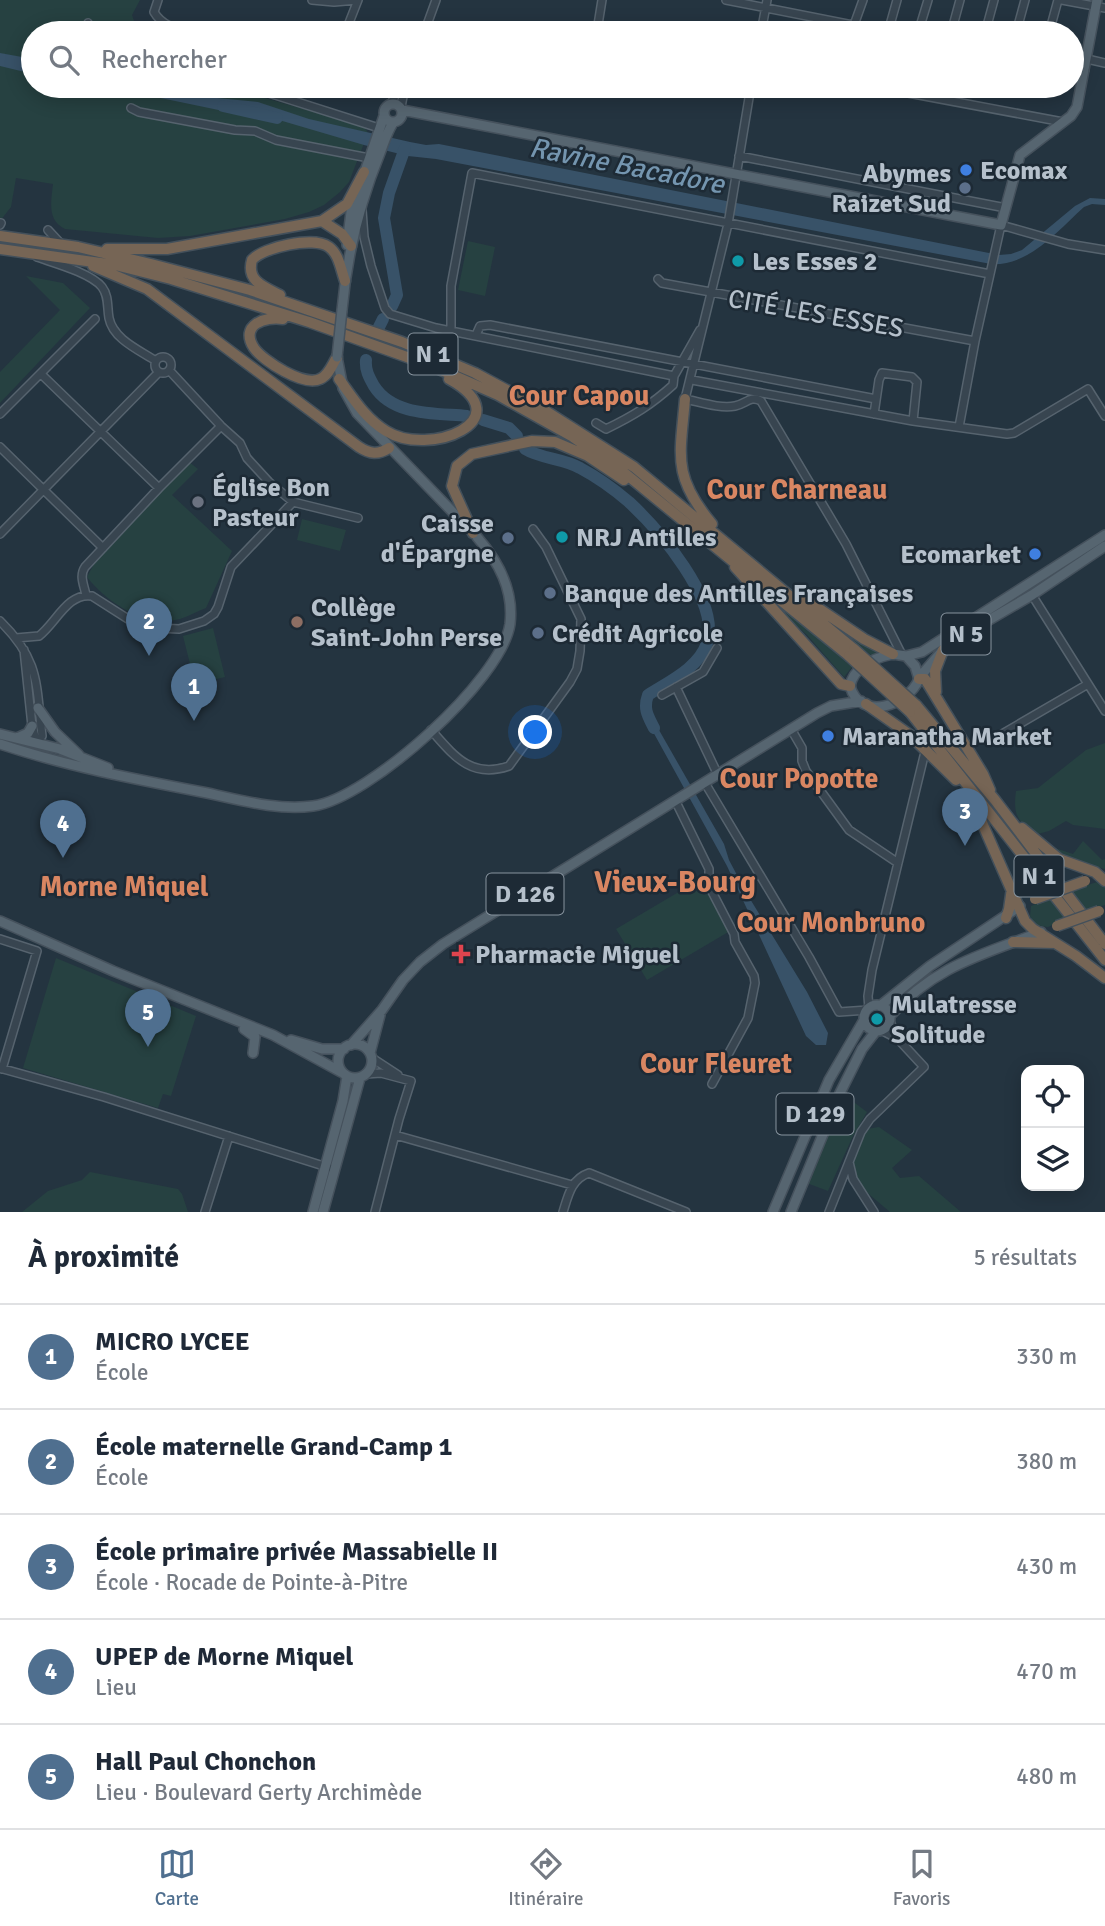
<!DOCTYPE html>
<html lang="fr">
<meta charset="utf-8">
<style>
:root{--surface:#fff;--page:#f6f6f7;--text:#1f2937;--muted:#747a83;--line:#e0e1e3;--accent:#4f6f8f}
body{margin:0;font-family:Signika,sans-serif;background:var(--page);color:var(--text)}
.controls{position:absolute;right:21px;bottom:21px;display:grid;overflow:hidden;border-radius:14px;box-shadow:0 4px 18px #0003}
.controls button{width:63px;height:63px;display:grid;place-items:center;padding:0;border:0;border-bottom:2px solid var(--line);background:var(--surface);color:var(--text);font:35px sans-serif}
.you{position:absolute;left:536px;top:733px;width:24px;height:24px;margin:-18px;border:5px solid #fff;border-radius:50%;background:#1a73e8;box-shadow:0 0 0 10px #1a73e833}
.badge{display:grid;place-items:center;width:46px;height:46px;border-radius:50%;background:var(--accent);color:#fff;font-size:23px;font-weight:700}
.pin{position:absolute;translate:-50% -58px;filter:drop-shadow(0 2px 4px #0008)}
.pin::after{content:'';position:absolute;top:37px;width:24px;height:21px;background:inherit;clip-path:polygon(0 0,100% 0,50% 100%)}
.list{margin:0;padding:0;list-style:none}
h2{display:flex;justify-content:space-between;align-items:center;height:91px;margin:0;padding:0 28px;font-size:30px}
h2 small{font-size:23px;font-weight:400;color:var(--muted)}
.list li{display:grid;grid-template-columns:46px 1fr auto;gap:21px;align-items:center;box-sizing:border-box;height:105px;padding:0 28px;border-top:2px solid var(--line)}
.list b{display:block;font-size:26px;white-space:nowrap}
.list p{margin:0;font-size:23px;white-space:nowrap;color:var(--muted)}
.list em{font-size:23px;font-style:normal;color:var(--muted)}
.icon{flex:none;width:38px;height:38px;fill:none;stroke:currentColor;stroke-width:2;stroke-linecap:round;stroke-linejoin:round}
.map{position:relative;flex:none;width:1105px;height:1212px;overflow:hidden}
.search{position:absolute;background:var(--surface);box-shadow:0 4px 18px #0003;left:21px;right:21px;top:21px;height:77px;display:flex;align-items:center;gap:18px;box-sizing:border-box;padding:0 24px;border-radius:38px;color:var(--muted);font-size:26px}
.sheet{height:616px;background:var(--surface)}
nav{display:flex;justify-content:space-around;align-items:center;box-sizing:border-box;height:98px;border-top:2px solid var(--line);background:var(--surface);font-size:19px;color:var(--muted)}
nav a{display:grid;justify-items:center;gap:4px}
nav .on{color:var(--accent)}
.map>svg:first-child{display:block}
.green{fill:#264141}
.water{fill:#385268}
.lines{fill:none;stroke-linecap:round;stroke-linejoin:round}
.river{stroke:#385268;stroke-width:12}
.minor-casing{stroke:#56636e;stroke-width:10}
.major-casing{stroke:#45515c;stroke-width:12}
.highway-casing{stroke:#43505b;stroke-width:13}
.minor{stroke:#384550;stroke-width:7}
.major{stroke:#566570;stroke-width:9}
.highway{stroke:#766555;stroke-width:10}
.major-bridge-casing{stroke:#45515c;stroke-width:12;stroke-linecap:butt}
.highway-bridge-casing{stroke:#43505b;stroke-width:13;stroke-linecap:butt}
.major-bridge{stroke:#566570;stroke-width:9}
.highway-bridge{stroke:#766555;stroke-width:10}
.shop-dot{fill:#3f7fe0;stroke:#1d2a35;stroke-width:2.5}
.service-dot{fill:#5c6f8a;stroke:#1d2a35;stroke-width:2.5}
.culture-dot{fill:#0f9aa8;stroke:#1d2a35;stroke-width:2.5}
.worship-dot{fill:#6b7280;stroke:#1d2a35;stroke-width:2.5}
.education-dot{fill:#8d6e63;stroke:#1d2a35;stroke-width:2.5}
.health-dot{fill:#e0444e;stroke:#1d2a35;stroke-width:2.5}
.labels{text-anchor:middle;stroke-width:5;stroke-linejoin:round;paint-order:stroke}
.shield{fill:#1d2a35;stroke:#87939e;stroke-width:2}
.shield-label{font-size:24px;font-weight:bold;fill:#b5c0cb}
.poi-label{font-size:26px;font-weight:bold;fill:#b5c0cb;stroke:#1d2a35;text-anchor:start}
.street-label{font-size:26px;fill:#b5c0cb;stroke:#1d2a35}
.water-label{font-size:28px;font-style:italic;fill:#7495af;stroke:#1d2a35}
.neighbourhood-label{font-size:28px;font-weight:bold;fill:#d98662;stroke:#1d2a35}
.quarter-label{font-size:30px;font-weight:bold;fill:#d98662;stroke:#1d2a35}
</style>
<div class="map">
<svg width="1105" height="1212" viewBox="0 0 1105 1212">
<rect width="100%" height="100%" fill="#243440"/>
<path class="green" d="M0 0H140L132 15 134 21 150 33H33V86H222L364 126 368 133 349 182 340 192 324 205 309 212 285 219 190 236 158 238 65 229C47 220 51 202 53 184L16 178 11 207 0 221Z
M468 241 495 247 485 296 458 290Z
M26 276 63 283 90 308 0 403V372L60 310Z
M189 462 198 469 172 495 232 551 206 608C198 611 189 616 180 619 146 628 107 603 87 577L94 564Z
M302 519 346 530 340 551 297 540Z
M777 602 852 667 844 677 807 635 773 604Z
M814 610 884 652 872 656Z
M213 628 225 677 195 684 183 636Z
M1105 743V829L1073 825 1066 821 1049 831 1034 835C1017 819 1013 815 1016 791L1038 788 1086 750Z
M1083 841 1102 860 1105 859V869L1063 860 1043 844 1073 854Z
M699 880 730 931 647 980 616 929Z
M1097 882 1105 886V905L1084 912 1069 891Z
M1052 897 1068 918 1048 927 1035 925 1030 916 1031 906Z
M56 958 196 1016 171 1096 163 1094 158 1108 23 1068Z
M843 1094 867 1112 853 1136 828 1191 804 1182Z
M879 1127 912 1150 892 1168 900 1178 919 1176 961 1212H890L864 1190 854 1174 851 1162 867 1129Z
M90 1172 178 1189 182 1194 188 1212H22L48 1191 82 1180Z"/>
<path class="water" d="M0 53 33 59V74L0 66Z
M103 86H164L217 98 258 102 309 119 410 142 426 145 439 144 999 255 1011 254 1022 250 1075 206 1090 198 1105 199V205L1092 204 1084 207C1057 231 1030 266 991 264L436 159 408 156 364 145 262 115 238 109 233 113Z
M646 713 651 716 724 844 729 860 747 894 807 992 828 1033 826 1045H816L806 1036 727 866 646 719Z"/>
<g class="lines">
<path class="river" d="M223 106 277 118
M392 306 397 295 384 218 389 193 405 148
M379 327 383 319
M366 360C365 370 369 377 374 386 393 416 435 413 467 416
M483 420 509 428 517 436
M525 449C541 459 563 458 580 468 597 477 615 490 629 502 658 529 721 601 707 643 699 668 668 682 648 695 643 709 648 716 654 728"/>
<g class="minor-casing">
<path id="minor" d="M158 0 154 12C162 26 177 29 191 33
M312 0 334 2 357 0
M602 0 597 31 611 33
M726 0 893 33
M1062 0 1105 8
M88 23 91 29 101 33
M854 25 863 0
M888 32 897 0
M106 33H126
M345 33 358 0
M424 33 436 0
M761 33 767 0
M918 33 928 0
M951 33 960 0
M985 33 994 0
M1016 33 1025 0
M1049 33 1058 0
M1087 59 1105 63
M1072 67 1085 70
M247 86 379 128
M871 86 1063 122
M391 104 400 86
M401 107 405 86
M131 108 139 112 235 130 255 131 276 140 369 158
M739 156 1006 208
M362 210 364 237 371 266 385 308 390 314 436 328 674 376
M0 225 1 223
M48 230 61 244
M37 257C54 263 91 273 102 287 109 296 107 307 109 318 113 339 139 350 156 361
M658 279 662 283 975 341
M451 331V286L472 173 990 274
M476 335 480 326 490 325 876 399
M155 365a8 8 0 1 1 16 0a8 8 0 1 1-16 0Z
M169 370 221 426 240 443 247 458 269 482 293 502 358 518
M41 374 159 488 221 426
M692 380 913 421 1007 434 1014 433 1088 389 1105 416
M685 399C700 402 720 409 735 406 746 404 750 395 761 401L846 544 902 655
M685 399 728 224 751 86
M0 414 95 319
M874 414 879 380 882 373 912 377 917 382 913 421
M596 423 606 429C633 416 651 405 673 385L674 376 700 330
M959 427 975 341 1001 225 1068 244 1105 250
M0 447 103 548
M0 534 159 372
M86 595C84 585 79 576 85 567L159 488
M1032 595 1105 711
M0 621C40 660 36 684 42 736L37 743
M16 638 39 636C56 623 68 592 92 596L128 619 157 628 179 629 204 621 214 614 218 607 231 567 293 502
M24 650 32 726 37 743
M676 687 718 775
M662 695 703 672 717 648
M791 729 802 748V761L806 771 849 830 898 863
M431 730C454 756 471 779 509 766L570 682 577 669 580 651 581 619 546 547 533 529
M1002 734 1088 684
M705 783 809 957 839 1012 868 1010
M675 800 709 869V886L734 934 735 942 754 976 755 983 748 1018 712 1084
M0 939 37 951 2 1069
M869 1009 868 996 872 970 924 756
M881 1030 898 1039
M372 1058 398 1075
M0 1068 104 1097 330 1168
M366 1074 381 1073 411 1081 399 1119 375 1212
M395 1135 572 1185
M849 1162 853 1179 874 1212
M205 1212 229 1136
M563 1212C568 1196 571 1179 589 1173L686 1212
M829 1212 861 1132 870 1119 924 1067 899 1040 889 1020"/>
</g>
<g class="major-casing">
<path id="major" d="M384 113a9 9 0 1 1 18 0a9 9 0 1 1-18 0Z
M402 110 1001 225 1020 155 1071 116 1077 107 1097 0
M347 245 351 212 384 116
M342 310C347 255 359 204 380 153 384 143 387 132 393 123
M337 357 343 388 357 413 469 529
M893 654 906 656 915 666 919 679C908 706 860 722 850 686 854 666 874 658 893 654Z
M906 656 922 652 1105 535
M919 674 924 672 943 650 970 631 1032 595 1105 546
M38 708 55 732 79 755
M0 734 60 749 108 768
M17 738 28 733 32 726
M0 744C66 766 134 779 202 792 237 799 276 811 313 806 368 799 502 680 510 624 514 590 499 562 477 537
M0 921 113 971 273 1035 341 1072
M864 1018a13 13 0 1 1 26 0a13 13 0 1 1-26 0Z
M880 1006 930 966 1020 906
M889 1017C934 966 981 955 1041 932
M244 1029 255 1037 253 1053
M291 1040 322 1049H344
M338 1061a17 17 0 1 1 34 0a17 17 0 1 1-34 0Z
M351 1045 382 1010 403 980 420 962 443 944 817 713 831 706 861 701
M370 1053 380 1015
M313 1212 343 1101 347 1076
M323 1212 360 1078
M773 1212 829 1080 864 1020
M791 1212 840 1093 862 1049 876 1031"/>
</g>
<g class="highway-casing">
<path id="highway" d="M322 221 342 234 351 246
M0 236 78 247 151 264 250 290 402 342 475 373 544 410 634 467 854 649
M0 249 115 265 171 279 309 322 432 366 498 395 573 437 616 466 849 656
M107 249H167L322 221 347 204 364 172
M93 266 147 289 359 447C370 454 378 455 389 448
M280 295C264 287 246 281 252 260 263 247 314 236 329 247 339 254 341 270 345 281
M283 319C265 316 239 325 254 348 263 361 304 387 320 379 329 375 332 365 337 357
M339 379C353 398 365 418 386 431 429 458 523 420 449 379
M685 399C680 456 672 476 712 524
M473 533 452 486 457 466 472 454 532 441 555 442 588 456 624 480
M735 567 841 684 850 686
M803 598 864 639 893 654
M919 679H925L983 774 990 790
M936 692 935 671 943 650
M866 704 910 735 956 780
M916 705 995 800 1105 944
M910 712 1105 960
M975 799 983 825 1025 921 1033 929 1076 956 1105 978
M1022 828 1059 859 1095 872 1105 881
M1006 918 1009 909 1012 888
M1013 942 1055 943"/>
</g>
<use href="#minor" class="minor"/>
<use href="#major" class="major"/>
<use href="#highway" class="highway"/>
<g class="major-bridge-casing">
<path id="major-bridge" d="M337 357 342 310"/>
</g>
<g class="highway-bridge-casing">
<path id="highway-bridge" d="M854 649 916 705
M849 656 910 712
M1035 899 1085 881
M1057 926 1099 911"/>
</g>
<use href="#major-bridge" class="major-bridge"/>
<use href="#highway-bridge" class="highway-bridge"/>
</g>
<g class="shop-dot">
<circle cx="966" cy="170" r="7"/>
<circle cx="1035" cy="554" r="7"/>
<circle cx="828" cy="736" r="7"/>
</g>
<g class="service-dot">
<circle cx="965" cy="188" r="7"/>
<circle cx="508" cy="538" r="7"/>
<circle cx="550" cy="593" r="7"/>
<circle cx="538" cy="633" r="7"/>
</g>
<g class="culture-dot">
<circle cx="738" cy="261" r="7"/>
<circle cx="562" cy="537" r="7"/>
<circle cx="877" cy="1019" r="7"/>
</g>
<circle class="worship-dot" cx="198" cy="502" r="7"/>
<circle class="education-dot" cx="297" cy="622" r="7"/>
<path class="health-dot" d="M457.5 943.5h7v7h7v7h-7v7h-7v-7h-7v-7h7z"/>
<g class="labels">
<g class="shield">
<rect x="408.5" y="333.5" width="49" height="41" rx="5"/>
<rect x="941.5" y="613.5" width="49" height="41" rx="5"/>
<rect x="1014.5" y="855.5" width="49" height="41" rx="5"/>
<rect x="486.5" y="873.5" width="77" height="41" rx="5"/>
<rect x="776.5" y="1093.5" width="77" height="41" rx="5"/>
</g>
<g class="shield-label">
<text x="433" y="362">N 1</text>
<text x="966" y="642">N 5</text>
<text x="1039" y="884">N 1</text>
<text x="525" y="902">D 126</text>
<text x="815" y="1122">D 129</text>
</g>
<g class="poi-label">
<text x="980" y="179">Ecomax</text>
<text x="951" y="182" text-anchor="end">Abymes<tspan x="951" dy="30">Raizet Sud</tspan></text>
<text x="752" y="270">Les Esses 2</text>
<text x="212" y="496">Église Bon<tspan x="212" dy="30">Pasteur</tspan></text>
<text x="494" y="532" text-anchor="end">Caisse<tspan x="494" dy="30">d'Épargne</tspan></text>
<text x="576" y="546">NRJ Antilles</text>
<text x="1021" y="563" text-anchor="end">Ecomarket</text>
<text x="564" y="602">Banque des Antilles Françaises</text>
<text x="311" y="616">Collège<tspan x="311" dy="30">Saint-John Perse</tspan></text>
<text x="552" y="642">Crédit Agricole</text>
<text x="842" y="745">Maranatha Market</text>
<text x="475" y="963">Pharmacie Miguel</text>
<text x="891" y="1013">Mulatresse<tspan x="891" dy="30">Solitude</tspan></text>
</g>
<g class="street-label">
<text transform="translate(816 313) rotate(10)" y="9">CITÉ LES ESSES</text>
</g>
<g class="water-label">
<text transform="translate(627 165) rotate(11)" y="10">Ravine Bacadore</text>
</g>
<g class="neighbourhood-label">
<text x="579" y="405">Cour Capou</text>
<text x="797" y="499">Cour Charneau</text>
<text x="799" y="788">Cour Popotte</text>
<text x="124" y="896">Morne Miquel</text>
<text x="831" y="932">Cour Monbruno</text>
<text x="716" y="1073">Cour Fleuret</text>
</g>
<g class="quarter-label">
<text x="675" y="892">Vieux-Bourg</text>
</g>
</g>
</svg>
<div class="controls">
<button><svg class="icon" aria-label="locate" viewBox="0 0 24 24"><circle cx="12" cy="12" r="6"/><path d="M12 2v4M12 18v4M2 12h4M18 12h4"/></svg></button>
<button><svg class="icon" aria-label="layers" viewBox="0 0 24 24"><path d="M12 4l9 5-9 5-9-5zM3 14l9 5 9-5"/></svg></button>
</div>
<div class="you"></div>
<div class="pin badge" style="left:194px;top:721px">1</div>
<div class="pin badge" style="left:149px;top:656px">2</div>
<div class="pin badge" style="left:965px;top:846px">3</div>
<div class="pin badge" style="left:63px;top:858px">4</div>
<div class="pin badge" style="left:148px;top:1047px">5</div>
<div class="search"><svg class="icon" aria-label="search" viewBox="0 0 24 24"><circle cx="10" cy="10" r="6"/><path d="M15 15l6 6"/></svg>Rechercher</div>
</div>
<section class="sheet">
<h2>À proximité<small>5 résultats</small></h2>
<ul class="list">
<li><span class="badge">1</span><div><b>MICRO LYCEE</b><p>École</p></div><em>330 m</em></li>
<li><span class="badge">2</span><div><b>École maternelle Grand-Camp 1</b><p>École</p></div><em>380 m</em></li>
<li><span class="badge">3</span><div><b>École primaire privée Massabielle II</b><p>École · Rocade de Pointe-à-Pitre</p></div><em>430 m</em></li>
<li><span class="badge">4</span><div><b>UPEP de Morne Miquel</b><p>Lieu</p></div><em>470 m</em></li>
<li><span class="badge">5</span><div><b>Hall Paul Chonchon</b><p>Lieu · Boulevard Gerty Archimède</p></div><em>480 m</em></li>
</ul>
</section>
<nav>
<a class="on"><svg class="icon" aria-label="map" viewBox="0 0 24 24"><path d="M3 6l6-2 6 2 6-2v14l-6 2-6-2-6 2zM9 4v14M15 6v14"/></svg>Carte</a>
<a><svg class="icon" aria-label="directions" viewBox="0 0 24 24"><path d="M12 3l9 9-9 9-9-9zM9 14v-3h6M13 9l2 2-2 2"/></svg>Itinéraire</a>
<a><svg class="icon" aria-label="saved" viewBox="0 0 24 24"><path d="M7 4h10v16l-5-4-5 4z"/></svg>Favoris</a>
</nav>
